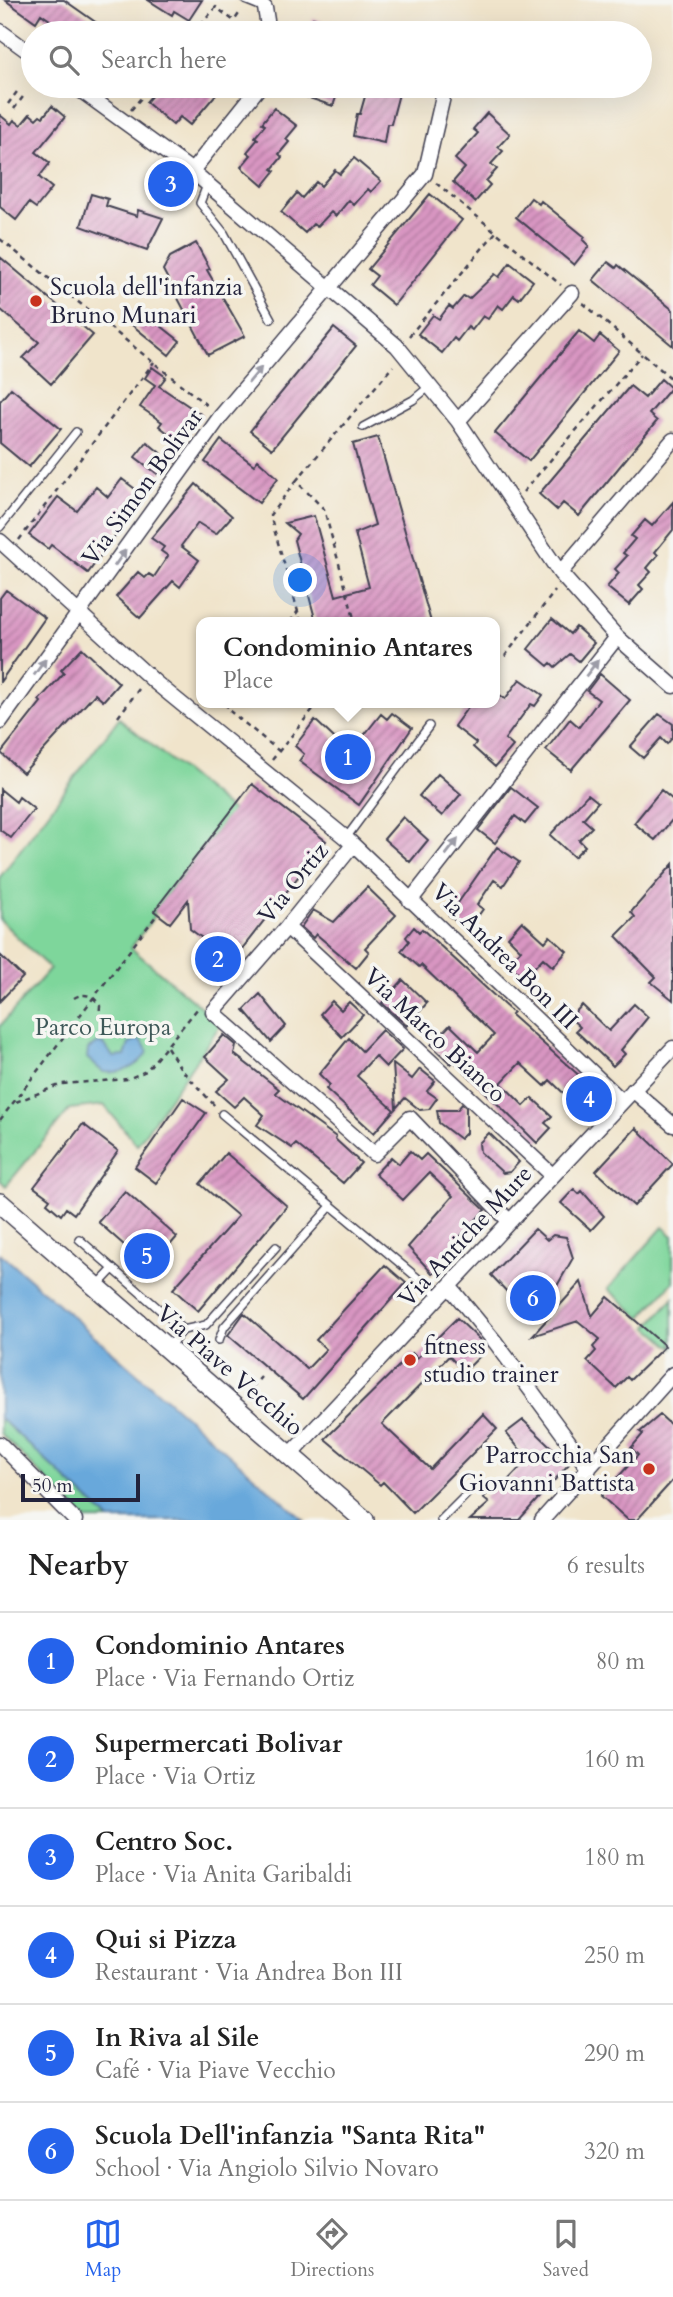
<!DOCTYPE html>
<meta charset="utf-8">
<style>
:root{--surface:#fff;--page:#f6f6f6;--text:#222;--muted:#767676;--line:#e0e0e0;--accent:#2563eb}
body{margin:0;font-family:Cardo,serif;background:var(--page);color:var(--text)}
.scale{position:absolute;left:21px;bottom:18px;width:119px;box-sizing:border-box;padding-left:7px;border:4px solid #22223b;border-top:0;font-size:19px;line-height:24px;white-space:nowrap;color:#22223b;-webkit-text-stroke:5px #f6f6f2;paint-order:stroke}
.you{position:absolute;left:301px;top:581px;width:24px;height:24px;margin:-18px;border:5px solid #fff;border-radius:50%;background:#1a73e8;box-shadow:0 0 0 10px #1a73e833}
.badge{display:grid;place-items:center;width:46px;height:46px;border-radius:50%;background:var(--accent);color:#fff;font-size:23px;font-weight:700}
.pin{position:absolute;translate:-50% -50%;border:4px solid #fff;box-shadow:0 2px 7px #0006}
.popup{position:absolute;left:196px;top:617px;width:304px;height:91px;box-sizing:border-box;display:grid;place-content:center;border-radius:14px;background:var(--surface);filter:drop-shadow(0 2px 5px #0005);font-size:23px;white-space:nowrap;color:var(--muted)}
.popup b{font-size:26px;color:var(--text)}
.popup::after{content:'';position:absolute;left:50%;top:100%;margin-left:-14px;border:14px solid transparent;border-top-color:var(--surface)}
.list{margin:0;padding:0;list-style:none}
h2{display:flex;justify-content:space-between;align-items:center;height:91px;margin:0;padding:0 28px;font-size:30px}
h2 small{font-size:23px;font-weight:400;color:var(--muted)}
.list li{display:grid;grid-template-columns:46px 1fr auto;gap:21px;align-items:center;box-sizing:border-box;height:98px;padding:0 28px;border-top:2px solid var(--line)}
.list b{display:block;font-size:26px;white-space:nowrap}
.list p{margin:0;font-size:23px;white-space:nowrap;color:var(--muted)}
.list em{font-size:23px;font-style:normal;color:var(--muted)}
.icon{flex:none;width:38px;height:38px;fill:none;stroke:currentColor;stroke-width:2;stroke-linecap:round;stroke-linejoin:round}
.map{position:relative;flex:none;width:673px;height:1520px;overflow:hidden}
.search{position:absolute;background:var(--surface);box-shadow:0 7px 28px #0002;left:21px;right:21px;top:21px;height:77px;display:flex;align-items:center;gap:18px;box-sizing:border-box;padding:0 24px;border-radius:38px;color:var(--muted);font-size:26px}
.sheet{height:679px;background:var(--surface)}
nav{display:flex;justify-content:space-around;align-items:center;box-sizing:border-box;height:98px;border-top:2px solid var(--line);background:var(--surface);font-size:19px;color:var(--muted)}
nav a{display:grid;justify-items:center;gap:4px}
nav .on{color:var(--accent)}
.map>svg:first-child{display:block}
.green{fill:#7ed69b;stroke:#507c6b;stroke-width:2}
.water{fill:#68a8db;stroke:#45658b;stroke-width:2}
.building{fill:url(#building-hatch)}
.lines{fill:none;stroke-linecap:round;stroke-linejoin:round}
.lane-casing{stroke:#413f51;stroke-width:10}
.street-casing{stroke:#413f51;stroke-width:17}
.secondary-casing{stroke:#413f51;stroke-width:22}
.path{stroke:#413f51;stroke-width:2.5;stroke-dasharray:5 5;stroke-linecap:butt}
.lane{stroke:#fff;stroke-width:7}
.street{stroke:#fff;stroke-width:14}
.secondary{stroke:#fff;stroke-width:19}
.oneway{fill:#9c9ca7}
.poi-dot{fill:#c8321e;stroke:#f6f6f2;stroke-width:2.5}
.labels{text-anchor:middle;stroke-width:7;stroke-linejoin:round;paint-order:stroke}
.poi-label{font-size:24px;fill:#22223b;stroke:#f6f6f2;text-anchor:start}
.street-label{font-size:24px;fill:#22223b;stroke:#f6f6f2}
.park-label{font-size:24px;fill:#3e5858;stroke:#f6f6f2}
</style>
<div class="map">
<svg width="673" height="1520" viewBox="0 0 673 1520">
<defs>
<pattern id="building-hatch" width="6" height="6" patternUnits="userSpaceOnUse" patternTransform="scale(1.75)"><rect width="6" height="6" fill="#d996c2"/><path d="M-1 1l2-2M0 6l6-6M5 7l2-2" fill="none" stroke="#b07a9f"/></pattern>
</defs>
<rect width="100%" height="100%" fill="#f6f6f2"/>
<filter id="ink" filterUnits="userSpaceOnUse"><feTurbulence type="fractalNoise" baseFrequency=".0143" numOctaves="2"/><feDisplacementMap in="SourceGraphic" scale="14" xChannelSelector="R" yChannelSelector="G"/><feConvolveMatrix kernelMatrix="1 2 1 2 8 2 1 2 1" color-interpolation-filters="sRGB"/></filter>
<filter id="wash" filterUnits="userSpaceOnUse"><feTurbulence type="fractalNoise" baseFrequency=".00686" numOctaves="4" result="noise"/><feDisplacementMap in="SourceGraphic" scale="28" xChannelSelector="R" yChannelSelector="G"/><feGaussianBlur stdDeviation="1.57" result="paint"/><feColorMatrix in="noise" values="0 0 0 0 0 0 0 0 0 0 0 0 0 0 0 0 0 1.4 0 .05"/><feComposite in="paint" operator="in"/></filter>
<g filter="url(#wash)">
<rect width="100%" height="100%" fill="#f0e4cb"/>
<path class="green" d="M119 718 232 811 153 913 155 915 131 948 221 1024 137 1145 104 1105 70 1109 6 1186 0 1180V1026L50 969 0 920V877Z
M663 1227 673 1236V1282L641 1318 608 1289Z
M673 1298V1348L648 1327Z
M0 1418 110 1520H86L0 1433Z"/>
<path class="water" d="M136 1040 142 1041 148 1052C137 1068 121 1074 103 1072L87 1058 88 1049 99 1043 105 1045 113 1057 125 1056 129 1044Z
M0 1253 304 1520H110L0 1418Z"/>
<g id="blocks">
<path class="building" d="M5 0H64L111 33H69L41 14 36 22Z
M148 0H202L189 20 174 11 172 15Z
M313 18 351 32V33H307Z
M160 86H223L190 125 180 117 173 125 146 102Z
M311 86H340L333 106 306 97Z
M368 86H401L391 124H387L384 143 353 136 357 114H360Z
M52 106 65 117 36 152 50 163 39 177 52 188 36 208 29 203 16 220 0 207V115L11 124 14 120 21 125 30 114 36 119 40 115 43 117Z
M274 108 297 126 286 139 289 142 279 154 282 157 272 169 275 171 263 186 241 167 251 155 247 152 258 139 255 137 265 125 262 123Z
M487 113 510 134 498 147 503 151 491 164 497 169 486 181 490 185 475 202 453 182 465 168 455 159 478 133 473 129Z
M354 158 381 181 371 192 368 189 354 205 349 200 336 216 331 212 317 227 313 224 305 233 281 212 297 193 302 198 316 182 321 186 335 170 340 174Z
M91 194 108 199 106 206 137 216 138 210 163 218 147 250 81 226Z
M430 194 462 220 394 305 370 285 377 276 368 269Z
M531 198 539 204 541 201 585 237 583 240 589 246 574 265 516 217Z
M196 243 210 269 207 270 245 336 208 355 163 270 170 257Z
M0 257 93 335 51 384 23 358 39 342 0 309Z
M608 262 616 268 618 265 673 310V346L593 280Z
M510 263 533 281 519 299 514 295 503 309 498 305 488 319 483 316 472 330 468 327 457 341 454 338 442 353 418 334 433 315 439 319 449 306 453 309 464 296 469 299 495 274 499 277Z
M137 307 180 341 169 355 126 320Z
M334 328 356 346 272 449 250 431Z
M579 331 594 343 600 335 619 351 529 461 495 433Z
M152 367 166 377 159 386 202 415 182 444 159 426 162 422 140 407 155 385 145 378Z
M661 379 671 388 649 414 657 421 579 516 563 503 557 510 539 494 630 386 645 398Z
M11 388 61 429 29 467 0 443V401Z
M378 437 431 622H316L294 540 298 534 285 523 314 516 336 596 369 587 355 533 375 525 353 444Z
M221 440 254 465 258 460 278 478 259 503 205 462Z
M147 442 170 461 159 475 135 457Z
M122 479 143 495 115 531 117 533 88 573 51 545 48 549 29 535 58 497 77 511 96 487 108 497Z
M196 484 232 516 216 534 198 523 181 546 199 560 180 587 173 581 140 618 116 597 138 572 145 578 149 574 154 577 168 556 161 551 164 547 151 538Z
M673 502V530L655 552 658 555 647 568 651 572 639 585 643 589 629 605 607 587 619 573 615 569 627 556 623 553 635 539 631 536 645 520 652 526Z
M6 590 45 618 0 682V598Z
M552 619 570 634 576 627 594 643 579 661 570 654 555 667 551 663 548 666 528 649Z
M82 648 119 683 103 701 95 694 23 773 1 753 41 702 39 700 64 673 61 670Z
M600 674 630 700 571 770 546 750 570 719 579 727 599 700 587 691Z
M520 679 543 695 535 706 531 704 505 739 513 746 495 767 473 747 476 743 454 726 471 703H495V691L505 699Z
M392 713 412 728 359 805 299 761 304 754 295 746 315 720 350 753 381 714 387 719Z
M659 714 673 724V737L667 744 661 738 643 758 630 747Z
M438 774 461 794 442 816 419 796Z
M252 784 326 841 241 950 235 945 220 966 210 959 218 950 190 929 188 900 170 923 154 911Z
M511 787 538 808 525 824 515 816 495 843 478 830Z
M0 789 16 802 19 797 34 809 11 838 0 830Z
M661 790 673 800V819L655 840 634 823Z
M588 794 598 802 583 819 592 827 579 840 585 846 574 857 550 835Z
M403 817 428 840 410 862 384 839Z
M497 847 519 862 503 886 494 880 477 905 483 909 468 930 449 916Z
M673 864V1000L651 982 656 977 616 936 635 917 631 912Z
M367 887 396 915 365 948 369 952 356 968 316 934 313 938 301 927 313 910 334 922Z
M522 921 545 942 550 936 567 951 553 967 543 958 524 978 508 963 521 950 508 937Z
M414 927 419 932 422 929 513 1013 511 1015 600 1094 583 1112 550 1080 545 1086 520 1063 501 1083 524 1106 532 1098 552 1116 545 1123 551 1128 537 1143 454 1061 451 1064 431 1045 450 1025 478 1052 494 1035 421 965 419 967 401 951 409 941 406 937Z
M0 955 23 977 0 1001Z
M403 980 427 1003 407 1026 382 1003Z
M260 994 286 1026 271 1042 244 1010Z
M332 1001 341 1010 349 1002 363 1015 342 1037 320 1014Z
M634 1004 648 1017 621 1050 625 1054 613 1066 576 1031 580 1027 570 1018 582 1005 609 1031Z
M382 1030 403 1049 386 1067 375 1056 357 1076 394 1110 374 1133 326 1089 330 1085 319 1074 349 1038 362 1051Z
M224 1035 236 1045 234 1054 279 1089 275 1093 336 1137 335 1139 361 1163 343 1183 296 1144 292 1148 257 1125 264 1115 244 1097 234 1107 216 1091 229 1079 205 1057Z
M393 1064 412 1079 420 1069 435 1081 427 1091 437 1098 429 1109 420 1110 405 1098 396 1108Z
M183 1098 206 1113 156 1183 135 1167Z
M462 1104 466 1107V1133L460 1139 439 1123 437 1110H457Z
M83 1124 118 1151 74 1214 66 1208 61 1215 47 1203 50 1199 34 1187Z
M636 1128 673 1164 634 1206 596 1171Z
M489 1133 519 1162 510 1172 503 1173 480 1152 479 1143Z
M410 1151 420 1160 426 1154 485 1210 459 1238 464 1242 433 1274 408 1247 453 1196 429 1173 403 1200 375 1174 391 1157 399 1164Z
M226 1153 287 1206 198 1311 173 1289 238 1216 200 1184Z
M574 1189 579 1194 582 1191 604 1216 591 1230 561 1203Z
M125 1191 177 1237 150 1268 98 1222Z
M535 1229 547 1240 553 1235 566 1237 573 1258 539 1317 528 1281 512 1297 491 1275Z
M385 1265 406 1283 303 1399 228 1335 244 1313 307 1369 326 1349 316 1340Z
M581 1282 592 1316 608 1297 665 1346 630 1380 627 1377 616 1388 587 1361 596 1351 593 1347 600 1339 578 1321 532 1336Z
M457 1318 482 1342 479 1345 485 1351 464 1372 449 1356 382 1424 430 1469 483 1414 497 1429 413 1513 383 1482 380 1485 325 1439 412 1353 417 1358Z
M660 1415 673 1427V1480L637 1520H628L601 1496 638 1455 631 1448 643 1434 640 1432Z
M523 1420 569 1464 519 1520H470L489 1503 483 1498 494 1487 498 1491 528 1459 506 1433Z"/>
</g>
</g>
<g filter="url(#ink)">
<use href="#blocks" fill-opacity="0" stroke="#413f51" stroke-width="2"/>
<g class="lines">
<g class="lane-casing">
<path id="lane" d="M245 0 265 8
M207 185 200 203 224 233 271 319
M363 427 413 400 430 386
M0 527 76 432
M346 838 429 726
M222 1114 439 1296
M79 1239 183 1330
M97 1286 113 1269
M219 1340 224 1327 331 1206
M168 1348 183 1330 206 1325 276 1247
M441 1520 466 1495"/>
</g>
<g class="street-casing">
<path id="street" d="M265 8 269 33
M0 31 33 55
M75 86 192 171 397 346 458 421 560 573 617 637 673 686
M192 171 260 86
M458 421 572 293
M0 541 156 683 346 838 622 1101
M560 573 673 440
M0 722 220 417 425 174 445 88
M353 845 287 927 213 1012 374 1154 410 1118 508 1220
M410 901 617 637
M287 927 552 1175
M633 1090 673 1125
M449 1286 496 1343 589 1469
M0 1444 75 1520
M290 1455 673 1048
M542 1520 673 1374"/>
</g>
<g class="secondary-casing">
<path id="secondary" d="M0 1203 364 1520"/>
</g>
<path class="path" d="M194 33 216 7 234 21 241 11
M8 104 19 89
M14 109 25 94
M131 110 151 86
M436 183 561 285
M0 239 210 408
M583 303 673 380
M409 336 496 232
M296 481 393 366
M523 492 642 354
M19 540 154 362
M290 622 298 611
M301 622 270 515 296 481 324 509 355 622
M495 658 505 656 555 591
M229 703 226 708 279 751
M118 717 139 689
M272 760 318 703
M74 998C84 992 94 995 100 1006L99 1019
M167 1047 181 1069 216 1107
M16 1102 62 1084 128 1079 146 1071 198 1008
M0 1120 156 916
M245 1395 261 1377"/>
<use href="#lane" class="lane"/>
<use href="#street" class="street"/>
<use href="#secondary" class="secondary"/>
</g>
<defs><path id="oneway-solid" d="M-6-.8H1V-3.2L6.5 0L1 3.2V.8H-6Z" transform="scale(1.75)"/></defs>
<g class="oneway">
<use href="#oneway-solid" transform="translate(255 375) rotate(-50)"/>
<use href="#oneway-solid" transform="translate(120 558) rotate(-55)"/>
<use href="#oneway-solid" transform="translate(40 667) rotate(-54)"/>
<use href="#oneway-solid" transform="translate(592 668) rotate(-52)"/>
<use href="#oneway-solid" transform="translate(452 847) rotate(-52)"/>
</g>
</g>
<g class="poi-dot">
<circle cx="36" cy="301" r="7"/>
<circle cx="410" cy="1360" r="7"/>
<circle cx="649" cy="1469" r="7"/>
</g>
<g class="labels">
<g class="poi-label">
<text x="50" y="295">Scuola dell'infanzia<tspan x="50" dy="28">Bruno Munari</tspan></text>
<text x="424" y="1354">fitness<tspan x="424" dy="28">studio trainer</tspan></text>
<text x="635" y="1463" text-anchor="end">Parrocchia San<tspan x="635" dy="28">Giovanni Battista</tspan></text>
</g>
<g class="street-label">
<text transform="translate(142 487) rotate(-54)" y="8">Via Simon Bolivar</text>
<text transform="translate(293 883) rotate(-51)" y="8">Via Ortiz</text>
<text transform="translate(505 956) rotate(45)" y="8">Via Andrea Bon III</text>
<text transform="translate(435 1035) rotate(43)" y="8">Via Marco Bianco</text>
<text transform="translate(465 1236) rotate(-47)" y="8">Via Antiche Mure</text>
<text transform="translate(230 1370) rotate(41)" y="8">Via Piave Vecchio</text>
</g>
<g class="park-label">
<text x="103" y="1035">Parco Europa</text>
</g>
</g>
</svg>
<div class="scale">50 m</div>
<div class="you"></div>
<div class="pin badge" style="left:348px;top:757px">1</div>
<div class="popup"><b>Condominio Antares</b>Place</div>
<div class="pin badge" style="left:218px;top:959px">2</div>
<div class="pin badge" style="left:171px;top:184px">3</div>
<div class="pin badge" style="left:589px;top:1099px">4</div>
<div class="pin badge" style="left:147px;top:1256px">5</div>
<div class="pin badge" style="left:533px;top:1298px">6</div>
<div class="search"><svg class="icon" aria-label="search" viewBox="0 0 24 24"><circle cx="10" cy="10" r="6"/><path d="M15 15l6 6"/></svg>Search here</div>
</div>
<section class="sheet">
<h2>Nearby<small>6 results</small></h2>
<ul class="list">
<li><span class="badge">1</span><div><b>Condominio Antares</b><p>Place · Via Fernando Ortiz</p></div><em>80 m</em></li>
<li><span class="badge">2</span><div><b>Supermercati Bolivar</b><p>Place · Via Ortiz</p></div><em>160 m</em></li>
<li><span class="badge">3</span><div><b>Centro Soc.</b><p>Place · Via Anita Garibaldi</p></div><em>180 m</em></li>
<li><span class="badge">4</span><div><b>Qui si Pizza</b><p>Restaurant · Via Andrea Bon III</p></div><em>250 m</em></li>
<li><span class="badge">5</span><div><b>In Riva al Sile</b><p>Café · Via Piave Vecchio</p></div><em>290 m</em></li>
<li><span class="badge">6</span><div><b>Scuola Dell'infanzia &quot;Santa Rita&quot;</b><p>School · Via Angiolo Silvio Novaro</p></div><em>320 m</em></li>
</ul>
</section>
<nav>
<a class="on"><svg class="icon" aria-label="map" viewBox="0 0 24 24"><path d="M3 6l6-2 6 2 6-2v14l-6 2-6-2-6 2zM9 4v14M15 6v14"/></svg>Map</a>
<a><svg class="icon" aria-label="directions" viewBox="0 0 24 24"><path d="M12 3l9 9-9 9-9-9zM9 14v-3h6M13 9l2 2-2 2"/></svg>Directions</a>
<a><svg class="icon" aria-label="saved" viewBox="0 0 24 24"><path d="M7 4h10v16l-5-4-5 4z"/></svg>Saved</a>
</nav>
